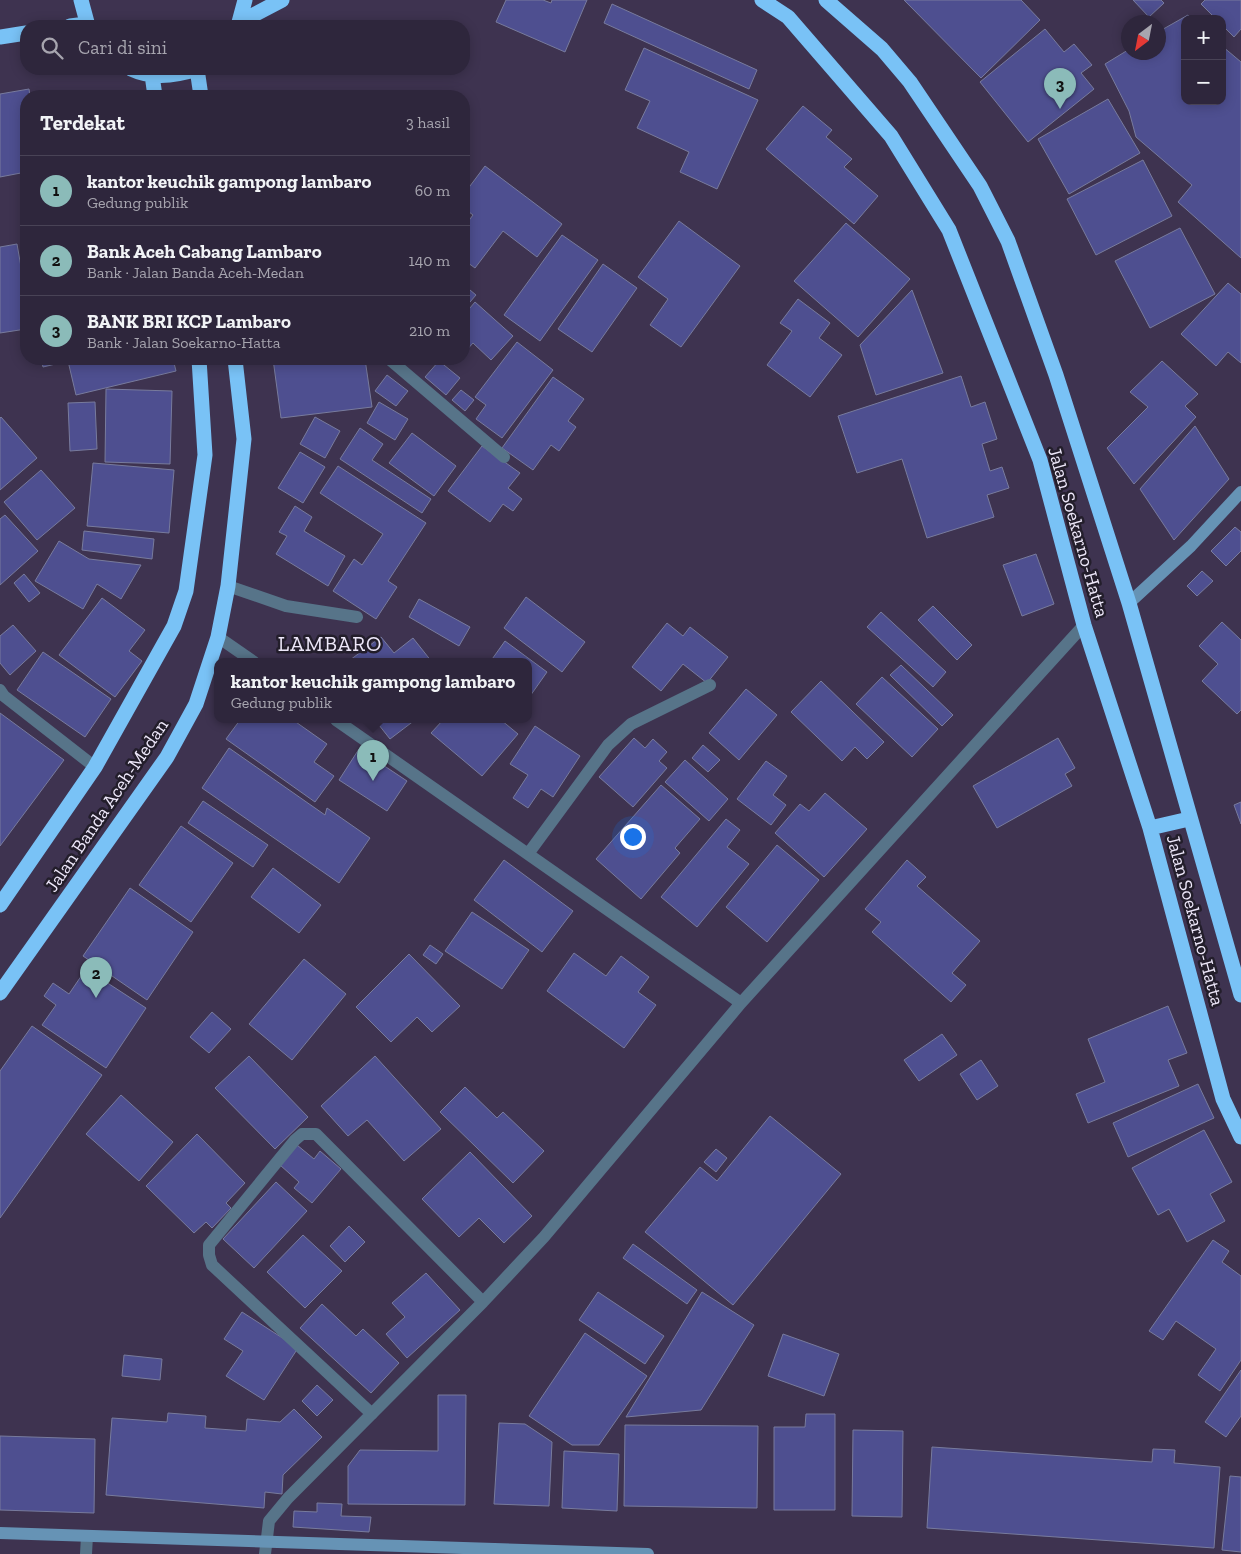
<!DOCTYPE html>
<html lang="id">
<meta charset="utf-8">
<style>
:root{--surface:#2e263c;--page:#362e43;--text:#f1f3f6;--muted:#a7a5af;--line:#494356;--accent:#8bbbb9}
body{margin:0;font-family:"Zilla Slab",serif;background:var(--page);color:var(--text)}
.controls{position:absolute;right:15px;top:15px;display:grid;overflow:hidden;border-radius:10px;box-shadow:0 2px 12px #0003}
.controls button{width:45px;height:45px;display:grid;place-items:center;padding:0;border:0;border-bottom:1px solid var(--line);background:var(--surface);color:var(--text);font:25px sans-serif}
.compass{position:absolute;left:1121px;top:15px;width:45px;height:45px;border-radius:50%;background:var(--surface);box-shadow:0 2px 12px #0003;rotate:212deg}
.you{position:absolute;left:632px;top:836px;width:18px;height:18px;margin:-12px;border:4px solid #fff;border-radius:50%;background:#1a73e8;box-shadow:0 0 0 8px #1a73e833}
.badge{display:grid;place-items:center;width:32px;height:32px;border-radius:50%;background:var(--accent);color:#111;font-size:16px;font-weight:700}
.pin{position:absolute;translate:-50% -41px;filter:drop-shadow(0 1px 2px #0008)}
.pin::after{content:'';position:absolute;top:26px;width:18px;height:15px;background:inherit;clip-path:polygon(0 0,100% 0,50% 100%)}
.popup{position:absolute;left:214px;top:658px;width:318px;height:65px;box-sizing:border-box;display:grid;place-content:center;border-radius:10px;background:var(--surface);filter:drop-shadow(0 1px 4px #0005);font-size:16px;white-space:nowrap;color:var(--muted)}
.popup b{font-size:19px;color:var(--text)}
.popup::after{content:'';position:absolute;left:50%;top:100%;margin-left:-10px;border:10px solid transparent;border-top-color:var(--surface)}
.list{margin:0;padding:0;list-style:none}
h2{display:flex;justify-content:space-between;align-items:center;height:65px;margin:0;padding:0 20px;font-size:21px}
h2 small{font-size:16px;font-weight:400;color:var(--muted)}
.list li{display:grid;grid-template-columns:32px 1fr auto;gap:15px;align-items:center;box-sizing:border-box;height:70px;padding:0 20px;border-top:1px solid var(--line)}
.list b{display:block;font-size:19px;white-space:nowrap}
.list p{margin:0;font-size:16px;white-space:nowrap;color:var(--muted)}
.list em{font-size:16px;font-style:normal;color:var(--muted)}
.icon{flex:none;width:28px;height:28px;fill:none;stroke:currentColor;stroke-width:2;stroke-linecap:round;stroke-linejoin:round}
.map{position:relative;flex:none;width:1241px;height:1554px;overflow:hidden}
.search{position:absolute;background:var(--surface);box-shadow:0 2px 12px #0003;left:20px;top:20px;width:450px;height:55px;display:flex;align-items:center;gap:12px;box-sizing:border-box;padding:0 18px;border-radius:20px;color:var(--muted);font-size:19px}
.panel{position:absolute;background:var(--surface);box-shadow:0 2px 12px #0003;left:20px;top:90px;width:450px;height:275px;border-radius:20px}
.map>svg:first-child{display:block}
.building{fill:#4e4f90;stroke:#787b9d}
.lines{fill:none;stroke-linecap:round;stroke-linejoin:round}
.lane{stroke:#577489;stroke-width:12}
.street{stroke:#577489;stroke-width:12}
.secondary{stroke:#6693b5;stroke-width:12}
.highway{stroke:#79c2f6;stroke-width:15}
.labels{text-anchor:middle;stroke-width:5;stroke-linejoin:round;paint-order:stroke}
.street-label{font-size:19px;fill:#eee8fa;stroke:#231e2b}
.quarter-label{font-size:21px;letter-spacing:1px;fill:#eee8fa;stroke:#231e2b}
</style>
<div class="map">
<svg width="1241" height="1554" viewBox="0 0 1241 1554">
<rect width="100%" height="100%" fill="#3e3350"/>
<path class="building" d="M506 0H543L551 3 552 0H587L565 52 496 22Z
M904 0H1021L1040 20 981 78Z
M1133 0H1161L1164 3 1149 17Z
M1205 0H1241V29L1234 37 1222 25V19H1216L1201 4Z
M612 4 757 70 749 89 604 23Z
M1188 15 1192 19H1185V101H1222V46L1241 62V258L1178 202 1192 185 1136 137 1129 111 1105 64 1128 50V52H1158V32Z
M1045 29 1064 52 1074 44 1092 65 1081 73 1094 89 1028 142 980 82Z
M644 48 758 100 717 189 680 172 689 152 637 128 650 101 625 90Z
M29 89 30 96H26V172L0 177V94Z
M1108 99 1140 153 1069 194 1038 139Z
M803 106 832 130 826 137 852 159 844 167 878 196 854 224 766 149Z
M1143 160 1172 216 1096 255 1067 199Z
M485 166 562 224 537 257 503 231 475 268 464 260V227L473 215 464 208V194Z
M679 221 740 266 681 347 650 325 668 299 638 277Z
M846 223 910 279 858 337 794 281Z
M1180 228 1215 294 1150 328 1115 261Z
M562 235 598 260 540 341 504 315Z
M17 244 24 284H26V329L0 333V247Z
M603 264 637 288 592 352 558 329Z
M1228 283 1241 294V363L1228 352 1216 366 1181 334Z
M464 285 476 295 464 309Z
M912 290 943 373 876 395 860 345Z
M798 299 830 323 819 338 842 355 810 397 767 365 792 331 780 323Z
M475 302 513 336 491 360 473 343 464 353V315Z
M517 342 553 370 502 438 476 419 486 405 475 397Z
M41 359H173L176 371 76 395 68 361 43 367Z
M273 359H365L372 407 281 418Z
M408 359H418L414 364Z
M449 359H459L455 364Z
M439 361 460 378 446 395 425 377Z
M1162 361 1198 394 1185 406 1196 417 1134 484 1107 448 1148 407 1130 392Z
M387 375 408 391 396 406 375 391Z
M961 376 971 407 985 402 997 439 982 444 990 471 1002 467 1009 488 987 495 994 517 927 538 902 459 857 473 838 416Z
M553 377 584 399 568 421 576 427 559 451 551 445 533 470 502 448Z
M106 389 172 391 170 464 105 462Z
M461 390 474 400 465 411 452 400Z
M95 402 97 449 70 451 68 403Z
M379 402 408 419 395 440 367 423Z
M1 417 37 458 0 490V418Z
M315 417 340 431 325 458 300 444Z
M1195 426 1229 479 1174 540 1140 489Z
M360 428 383 444 372 460 431 499 422 513 340 459Z
M412 433 456 466 434 496 389 463Z
M482 446 520 473 508 488 522 499 513 511 503 504 490 522 448 491Z
M300 452 325 467 303 503 278 488Z
M93 463 174 470 169 533 87 526Z
M338 466 426 523 388 581 397 587 376 619 333 591 354 559 362 565 383 534 320 493Z
M41 470 75 508 37 540 4 502Z
M295 506 312 517 304 531 345 556 328 586 276 554 287 536 279 532Z
M5 515 38 551 0 585V519Z
M1235 527 1241 532V551L1226 566 1211 551Z
M84 531 154 539 152 559 82 550Z
M59 541 89 559 141 565 121 599 97 584 83 609 35 581Z
M1036 554 1054 604 1022 616 1003 565Z
M1202 571 1213 581 1197 596 1187 586Z
M24 574 40 593 29 602 14 583Z
M526 597 585 642 562 672 504 628Z
M102 598 145 630 129 651 142 661 115 697 59 655Z
M419 599 470 627 459 646 409 617Z
M933 606 972 645 957 660 918 620Z
M881 612 946 672 933 687 867 627Z
M1222 622 1241 640V710L1237 714 1202 681 1218 664 1199 646Z
M667 623 683 636 690 627 728 657 707 683 683 664 661 691 632 667Z
M13 625 36 651 10 675 0 663V636Z
M381 637 394 653 413 638 432 662H352L350 660Z
M505 641 547 672 528 699V662H490Z
M43 652 111 699 85 737 17 690Z
M901 665 953 715 942 726 890 675Z
M882 677 938 729 912 757 856 704Z
M821 681 884 742 867 759 855 747 842 761 791 712Z
M746 689 777 715 739 760 709 733Z
M0 713 64 760 0 846Z
M240 720H293L327 744 314 762 334 776 315 802 226 739Z
M375 720H415L390 739Z
M443 720H501L518 734 482 776 431 733Z
M535 726 580 756 553 797 541 789 528 808 513 798 528 775 510 764Z
M634 738 645 748 653 739 667 752 659 761 667 768 633 807 599 777Z
M1058 738 1075 768 1065 774 1072 786 997 828 973 786Z
M703 745 720 760 708 772 692 758Z
M229 748 325 815 327 808 370 838 339 883 202 788Z
M359 749 407 781 387 811 339 780Z
M685 760 728 799 709 821 665 782Z
M766 761 787 776 773 795 786 805 771 825 737 799Z
M661 785 700 819 675 848 680 853 641 899 596 859Z
M825 793 867 829 824 877 775 833 800 804 809 811Z
M203 801 268 845 253 867 188 823Z
M1241 802V824L1234 805Z
M726 819 740 830 727 847 749 864 697 927 661 897Z
M181 826 233 863 191 922 139 885Z
M777 845 819 880 767 942 726 907Z
M504 860 573 911 542 952 474 900Z
M907 860 926 877 917 886 980 941 952 973 966 985 951 1002 872 932 881 922 865 909Z
M273 868 321 905 299 933 251 897Z
M130 888 193 932 147 1000 83 956Z
M472 912 529 950 502 989 445 951Z
M430 945 443 954 436 964 423 955Z
M574 953 606 976 621 956 649 977 638 992 656 1005 624 1048 547 991Z
M409 954 460 1006 432 1032 417 1017 391 1042 356 1007Z
M304 959 346 994 292 1060 249 1024Z
M86 969 146 1008 106 1068 42 1025 56 1005 44 996 53 983 69 994Z
M1168 1006 1187 1053 1168 1060 1179 1086 1088 1123 1076 1094 1105 1082 1088 1039Z
M212 1012 231 1029 209 1053 190 1037Z
M32 1026 102 1075 0 1218V1071Z
M942 1034 957 1055 919 1081 904 1060Z
M249 1056 308 1117 275 1149 215 1088Z
M375 1056 441 1129 404 1161 367 1120 348 1136 321 1106Z
M981 1060 998 1086 977 1100 960 1074Z
M1198 1084 1214 1118 1128 1157 1113 1123Z
M465 1087 497 1118 503 1112 544 1151 513 1183 440 1112Z
M121 1095 173 1142 139 1181 86 1134Z
M770 1116 841 1174 733 1305 645 1232 700 1167 717 1181Z
M1204 1130 1232 1182 1210 1194 1225 1221 1187 1242 1169 1209 1158 1215 1132 1168Z
M197 1134 245 1183 226 1203 231 1208 212 1228 206 1222 194 1233 146 1186Z
M297 1145 314 1159 320 1151 341 1169 312 1203 294 1188 299 1182 280 1165Z
M716 1149 727 1158 716 1172 704 1162Z
M470 1152 532 1216 504 1243 479 1218 459 1237 422 1199Z
M276 1182 307 1211 254 1268 223 1239Z
M349 1226 365 1242 345 1262 330 1246Z
M303 1235 342 1271 305 1308 267 1272Z
M1213 1240 1229 1251 1222 1262 1241 1276V1360L1220 1391 1198 1375 1216 1349 1176 1321 1163 1340 1149 1331Z
M633 1244 697 1290 687 1304 623 1258Z
M426 1273 460 1310 407 1358 386 1334 405 1317 392 1303Z
M598 1292 664 1336 645 1364 579 1320Z
M702 1292 754 1325 701 1410 626 1417Z
M322 1304 356 1336 363 1329 399 1363 371 1393 300 1328Z
M242 1312 298 1348 264 1400 226 1376 243 1351 224 1339Z
M585 1333 647 1376 599 1445H572L529 1416Z
M783 1334 839 1354 824 1396 768 1376Z
M124 1355 162 1359 160 1380 122 1376Z
M1241 1370V1416L1226 1437 1205 1422Z
M317 1385 333 1400 317 1416 302 1401Z
M438 1395H466L465 1505 348 1504V1466L360 1450 438 1451Z
M294 1409 322 1437 283 1475 282 1494 265 1492 264 1508 106 1495 112 1418 167 1422 168 1413 206 1416 205 1428 246 1431 247 1419 280 1422Z
M806 1414H835V1510H774V1427H805Z
M499 1423 525 1424 552 1442 549 1506 494 1504Z
M625 1425 758 1426 757 1508 624 1506Z
M853 1430 903 1431 902 1517 852 1516Z
M0 1436 95 1439 94 1513 0 1510Z
M932 1447 1152 1462 1153 1449 1175 1450 1174 1463 1220 1467 1214 1548 927 1528Z
M564 1451 619 1454 617 1511 562 1508Z
M1230 1476 1241 1477V1552L1222 1550Z
M317 1503 342 1504 341 1516 371 1517 369 1532 293 1527 294 1511 317 1512Z"/>
<g class="lines">
<path class="lane" d="M228 586 286 606 357 617"/>
<path class="street" d="M389 359 504 457
M218 637 254 662
M0 690 4 696 95 767
M336 720 741 1003
M528 854 608 745 631 724 710 685
M372 1414 212 1265 209 1255V1245L295 1140 302 1134H316L483 1302
M86 1554 87 1536
M265 1554 269 1521 288 1498 483 1302 544 1237 741 1003 1084 625"/>
<path class="secondary" d="M1129 603 1191 546 1241 492
M0 1533 648 1554"/>
<path class="highway" d="M81 0 88 26
M762 0 788 17 891 136 949 230 1040 460 1084 625 1150 828 1223 1099 1241 1137
M826 0 882 49 910 82 980 186 1008 241 1056 375 1129 603 1241 995
M240 22 282 0
M70 26 86 24
M238 26 245 0
M0 37 26 33
M131 69C152 79 176 76 197 69
M197 69 201 96
M152 75 155 96
M1150 828 1189 819
M0 905 95 767 174 626 186 591 205 455 199 359
M0 993 167 757 196 704 218 637 228 586 244 439 235 359"/>
</g>
<g class="labels">
<g class="street-label">
<text transform="translate(1079 532) rotate(74)" y="7">Jalan Soekarno-Hatta</text>
<text transform="translate(106 805) rotate(-56)" y="7">Jalan Banda Aceh-Medan</text>
<text transform="translate(1196 920) rotate(75)" y="7">Jalan Soekarno-Hatta</text>
</g>
<g class="quarter-label">
<text x="330" y="651">LAMBARO</text>
</g>
</g>
</svg>
<div class="controls">
<button>+</button>
<button>−</button>
</div>
<svg class="compass" viewBox="-18 -18 36 36"><path d="M0-13l5 13h-10z" fill="#e53935"/><path d="M0 13l5-13h-10z" fill="#a7a5af"/></svg>
<div class="you"></div>
<div class="pin badge" style="left:373px;top:781px">1</div>
<div class="popup"><b>kantor keuchik gampong lambaro</b>Gedung publik</div>
<div class="pin badge" style="left:96px;top:998px">2</div>
<div class="pin badge" style="left:1060px;top:109px">3</div>
<div class="search"><svg class="icon" aria-label="search" viewBox="0 0 24 24"><circle cx="10" cy="10" r="6"/><path d="M15 15l6 6"/></svg>Cari di sini</div>
<section class="panel">
<h2>Terdekat<small>3 hasil</small></h2>
<ul class="list">
<li><span class="badge">1</span><div><b>kantor keuchik gampong lambaro</b><p>Gedung publik</p></div><em>60 m</em></li>
<li><span class="badge">2</span><div><b>Bank Aceh Cabang Lambaro</b><p>Bank · Jalan Banda Aceh-Medan</p></div><em>140 m</em></li>
<li><span class="badge">3</span><div><b>BANK BRI KCP Lambaro</b><p>Bank · Jalan Soekarno-Hatta</p></div><em>210 m</em></li>
</ul>
</section>
</div>
